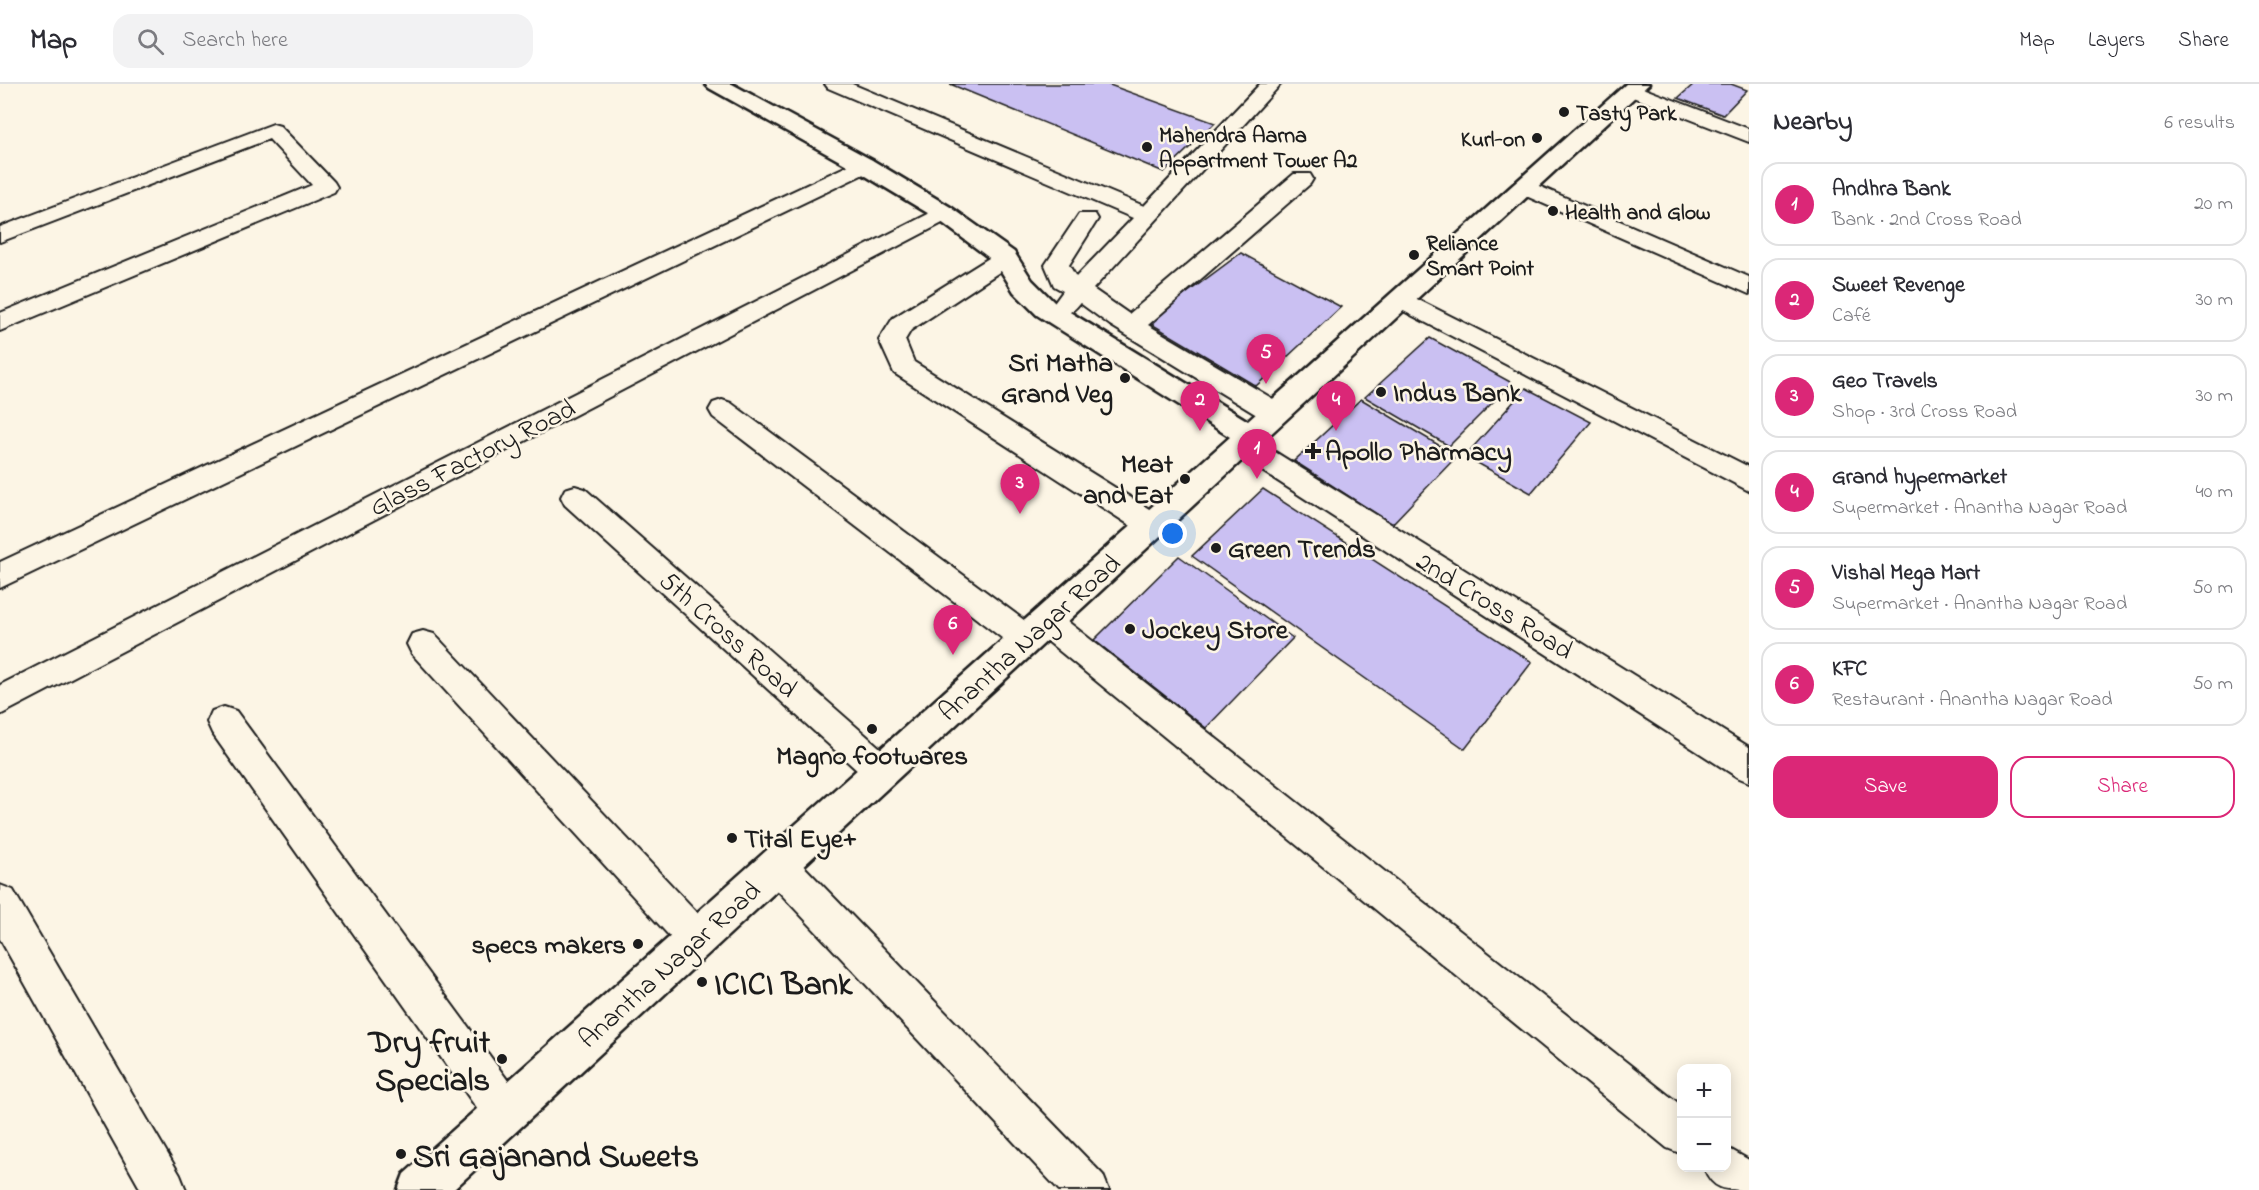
<!DOCTYPE html>
<meta charset="utf-8">
<style>
:root{--surface:#fff;--page:#f2f2f3;--text:#2b2b33;--muted:#7c7c81;--line:#e1e1e2;--accent:#db2777}
body{margin:0;font-family:"Indie Flower",sans-serif;background:var(--page);color:var(--text)}
.controls{position:absolute;right:18px;bottom:18px;display:grid;overflow:hidden;border-radius:12px;box-shadow:0 3px 15px #0003}
.controls button{width:54px;height:54px;display:grid;place-items:center;padding:0;border:0;border-bottom:2px solid var(--line);background:var(--surface);color:var(--text);font:30px sans-serif}
.you{position:absolute;left:1173px;top:450px;width:21px;height:21px;margin:-15px;border:4px solid #fff;border-radius:50%;background:#1a73e8;box-shadow:0 0 0 9px #1a73e833}
.badge{display:grid;place-items:center;width:39px;height:39px;border-radius:50%;background:var(--accent);color:#fff;font-size:20px;font-weight:700}
.pin{position:absolute;translate:-50% -50px;filter:drop-shadow(0 2px 3px #0008)}
.pin::after{content:'';position:absolute;top:32px;width:21px;height:18px;background:inherit;clip-path:polygon(0 0,100% 0,50% 100%)}
.list{margin:0;padding:0;list-style:none}
h2{display:flex;justify-content:space-between;align-items:center;height:78px;margin:0;padding:0 24px;font-size:26px}
h2 small{font-size:20px;font-weight:400;color:var(--muted)}
.list li{display:grid;grid-template-columns:39px 1fr auto;gap:18px;align-items:center;box-sizing:border-box;height:84px;margin:0 12px 12px;padding:0 12px;border:2px solid var(--line);border-radius:18px}
.list b{display:block;font-size:22px;white-space:nowrap}
.list p{margin:0;font-size:20px;white-space:nowrap;color:var(--muted)}
.list em{font-size:20px;font-style:normal;color:var(--muted)}
.actions{display:flex;gap:12px;padding:18px 24px}
.actions a{flex:1;padding:14px 0;border:2px solid var(--accent);border-radius:18px;text-align:center;font-size:21px;color:var(--accent)}
.actions .main{background:var(--accent);color:#fff}
.icon{flex:none;width:33px;height:33px;fill:none;stroke:currentColor;stroke-width:2;stroke-linecap:round;stroke-linejoin:round}
.map{position:relative;flex:none;width:1749px;height:1106px;overflow:hidden}
header{display:flex;align-items:center;gap:36px;box-sizing:border-box;height:84px;padding:0 30px;background:var(--surface);border-bottom:2px solid var(--line)}
header strong{font-size:28px}
nav{display:flex;gap:33px;margin-inline-start:auto;font-size:21px}
.search{width:420px;height:54px;background:var(--page);display:flex;align-items:center;gap:15px;box-sizing:border-box;padding:0 21px;border-radius:18px;color:var(--muted);font-size:22px}
main{display:flex}
aside{flex:1;background:var(--surface)}
.map>svg:first-child{display:block}
.building{fill:#cac0f2;stroke:#1c1c1c;stroke-width:1.5}
.lines{fill:none;stroke-linecap:round;stroke-linejoin:round}
.minor-casing{stroke:#1c1c1c;stroke-width:4}
.tertiary-casing{stroke:#1c1c1c;stroke-width:5}
.minor{fill:#fcf5e5;fill-rule:evenodd}
.tertiary{fill:#fcf5e5;fill-rule:evenodd}
.poi-dot{fill:#1c1c1c;stroke:#fcf5e5;stroke-width:2}
.labels{text-anchor:middle;stroke-width:5;stroke-linejoin:round;paint-order:stroke}
.far-poi-label{font-size:22px;font-weight:bold;fill:#1c1c1c;stroke:#fcf5e5;text-anchor:start}
.poi-label{font-size:27px;font-weight:bold;fill:#1c1c1c;stroke:#fcf5e5;text-anchor:start}
.street-label{font-size:27px;fill:#1c1c1c;stroke:#fcf5e5}
.near-poi-label{font-size:33px;font-weight:bold;fill:#1c1c1c;stroke:#fcf5e5;text-anchor:start}
</style>
<header>
<strong>Map</strong>
<div class="search"><svg class="icon" aria-label="search" viewBox="0 0 24 24"><circle cx="10" cy="10" r="6"/><path d="M15 15l6 6"/></svg>Search here</div>
<nav><a>Map</a><a>Layers</a><a>Share</a></nav>
</header>
<main>
<div class="map">
<svg width="1749" height="1106" viewBox="0 0 1749 1106">
<rect width="100%" height="100%" fill="#fcf5e5"/>
<filter id="ink" filterUnits="userSpaceOnUse"><feTurbulence type="fractalNoise" baseFrequency=".0167" numOctaves="2"/><feDisplacementMap in="SourceGraphic" scale="12" xChannelSelector="R" yChannelSelector="G"/><feConvolveMatrix kernelMatrix="1 2 1 2 8 2 1 2 1" color-interpolation-filters="sRGB"/></filter>
<g filter="url(#ink)">
<path class="building" d="M950 0H1107L1215 39 1164 88Z
M1694 0H1731L1747 6 1723 31 1678 14Z
M1241 169 1341 223 1256 302 1148 238Z
M1430 254 1512 299 1449 362 1365 313Z
M1526 304 1591 338 1531 409 1465 372Z
M1361 315 1457 372 1392 440 1294 377Z
M1263 405 1532 578 1465 665 1192 472Z
M1179 472 1293 554 1206 644 1094 556Z"/>
<g class="lines">
<g class="minor-casing">
<path id="minor" d="M825 0H852L1144 122 1260 0H1281L1093 205 1129 230 1294 90H1310L1313 95 1310 100 1148 241 1285 322 1288 329 1285 336 1275 339 1265 336 1110 241 1080 219C1072 229 1067 231 1055 228L1052 222 1063 207 1054 202 1045 181 1079 130H1095L1098 135 1069 181 1076 193 1133 134 828 4Z
M1632 0 1749 45V58L1625 10 1622 6 1625 2Z
M273 40 280 42 334 98 337 103 334 108 0 247V229L312 101 269 55 0 158V143Z
M864 74 872 76 875 81 872 86 0 504V478Z
M1525 96 1749 193V210L1517 108 1514 103 1517 98Z
M944 122 952 124 955 129 952 134 0 631V601Z
M1005 166 1013 169 1017 174 1013 179 911 246 905 256 914 278 1162 433 1167 441 1162 449 1152 452 1142 449 894 289 879 256 893 234 997 169Z
M1401 207 1749 383V407L1392 221 1389 215 1392 209Z
M722 316 731 319 1032 542 1030 538 1035 529 1046 525 1057 529 1682 1022V1070L1667 1064 1040 551 1042 555 1037 564 1026 568 1015 564 713 333 709 326 713 319Z
M1241 350 1251 353 1749 663V698L1737 693 1231 367 1227 360 1231 353Z
M575 402 585 405 894 676 899 687 894 698 882 703 870 698 565 421 561 413 565 405Z
M423 547 434 550 710 842 716 855 710 868 697 874 684 868 412 570 407 560 412 550Z
M224 623 236 627 520 1013 526 1028 520 1043 505 1049 490 1043 212 649 207 638 212 627Z
M778 763 791 769 1103 1091 1109 1106H1059L765 793 760 781 765 769Z
M0 801 13 806 180 1091 186 1106H141L0 855Z
M1726 1063 1749 1076V1106C1724 1106 1713 1106 1704 1084H1726Z"/>
</g>
<g class="tertiary-casing">
<path id="tertiary" d="M705 0H732L872 76 952 124 1014 168 1032 196 1055 219 1248 337 1626 0H1649L453 1106H398L404 1090 1230 353 1037 231 1014 208 996 179 936 134 856 86 709 4Z"/>
</g>
<use href="#minor" class="minor"/>
<use href="#tertiary" class="tertiary"/>
</g>
</g>
<g class="poi-dot">
<circle cx="1564" cy="28" r="6"/>
<circle cx="1537" cy="54" r="6"/>
<circle cx="1147" cy="63" r="6"/>
<circle cx="1553" cy="127" r="6"/>
<circle cx="1414" cy="171" r="6"/>
<circle cx="1125" cy="294" r="6"/>
<circle cx="1381" cy="308" r="6"/>
<path d="M1310 358h6v6h6v6h-6v6h-6v-6h-6v-6h6z"/>
<circle cx="1185" cy="395" r="6"/>
<circle cx="1216" cy="464" r="6"/>
<circle cx="1130" cy="545" r="6"/>
<circle cx="872" cy="645" r="6"/>
<circle cx="732" cy="754" r="6"/>
<circle cx="638" cy="860" r="6"/>
<circle cx="702" cy="898" r="6"/>
<circle cx="502" cy="975" r="6"/>
<circle cx="401" cy="1070" r="6"/>
</g>
<g class="labels">
<g class="far-poi-label">
<text x="1576" y="36">Tasty Park</text>
<text x="1159" y="58">Mahendra Aarna<tspan x="1159" dy="25">Appartment Tower A2</tspan></text>
<text x="1525" y="62" text-anchor="end">Kurl-on</text>
<text x="1565" y="135">Health and Glow</text>
<text x="1426" y="166">Reliance<tspan x="1426" dy="25">Smart Point</tspan></text>
</g>
<g class="poi-label">
<text x="1113" y="287" text-anchor="end">Sri Matha<tspan x="1113" dy="31">Grand Veg</tspan></text>
<text x="1393" y="317">Indus Bank</text>
<text x="1325" y="376">Apollo Pharmacy</text>
<text x="1173" y="388" text-anchor="end">Meat<tspan x="1173" dy="31">and Eat</tspan></text>
<text x="1228" y="473">Green Trends</text>
<text x="1142" y="554">Jockey Store</text>
<text x="872" y="680" text-anchor="middle">Magno footwares</text>
<text x="744" y="763">Tital Eye+</text>
<text x="626" y="869" text-anchor="end">specs makers</text>
</g>
<g class="street-label">
<text transform="translate(472 373) rotate(-27)" y="9">Glass Factory Road</text>
<text transform="translate(1495 521) rotate(32)" y="9">2nd Cross Road</text>
<text transform="translate(729 550) rotate(42)" y="9">5th Cross Road</text>
<text transform="translate(1029 553) rotate(-42)" y="9">Anantha Nagar Road</text>
<text transform="translate(669 880) rotate(-42)" y="9">Anantha Nagar Road</text>
</g>
<g class="near-poi-label">
<text x="714" y="910">ICICI Bank</text>
<text x="490" y="968" text-anchor="end">Dry fruit<tspan x="490" dy="38">Specials</tspan></text>
<text x="413" y="1082">Sri Gajanand Sweets</text>
</g>
</g>
</svg>
<div class="controls">
<button>+</button>
<button>−</button>
</div>
<div class="you"></div>
<div class="pin badge" style="left:1257px;top:395px">1</div>
<div class="pin badge" style="left:1200px;top:347px">2</div>
<div class="pin badge" style="left:1020px;top:430px">3</div>
<div class="pin badge" style="left:1336px;top:347px">4</div>
<div class="pin badge" style="left:1266px;top:300px">5</div>
<div class="pin badge" style="left:953px;top:571px">6</div>
</div>
<aside>
<h2>Nearby<small>6 results</small></h2>
<ul class="list">
<li><span class="badge">1</span><div><b>Andhra Bank</b><p>Bank · 2nd Cross Road</p></div><em>20 m</em></li>
<li><span class="badge">2</span><div><b>Sweet Revenge</b><p>Café</p></div><em>30 m</em></li>
<li><span class="badge">3</span><div><b>Geo Travels</b><p>Shop · 3rd Cross Road</p></div><em>30 m</em></li>
<li><span class="badge">4</span><div><b>Grand hypermarket</b><p>Supermarket · Anantha Nagar Road</p></div><em>40 m</em></li>
<li><span class="badge">5</span><div><b>Vishal Mega Mart</b><p>Supermarket · Anantha Nagar Road</p></div><em>50 m</em></li>
<li><span class="badge">6</span><div><b>KFC</b><p>Restaurant · Anantha Nagar Road</p></div><em>50 m</em></li>
</ul>
<div class="actions"><a class="main">Save</a><a>Share</a></div>
</aside>
</main>
